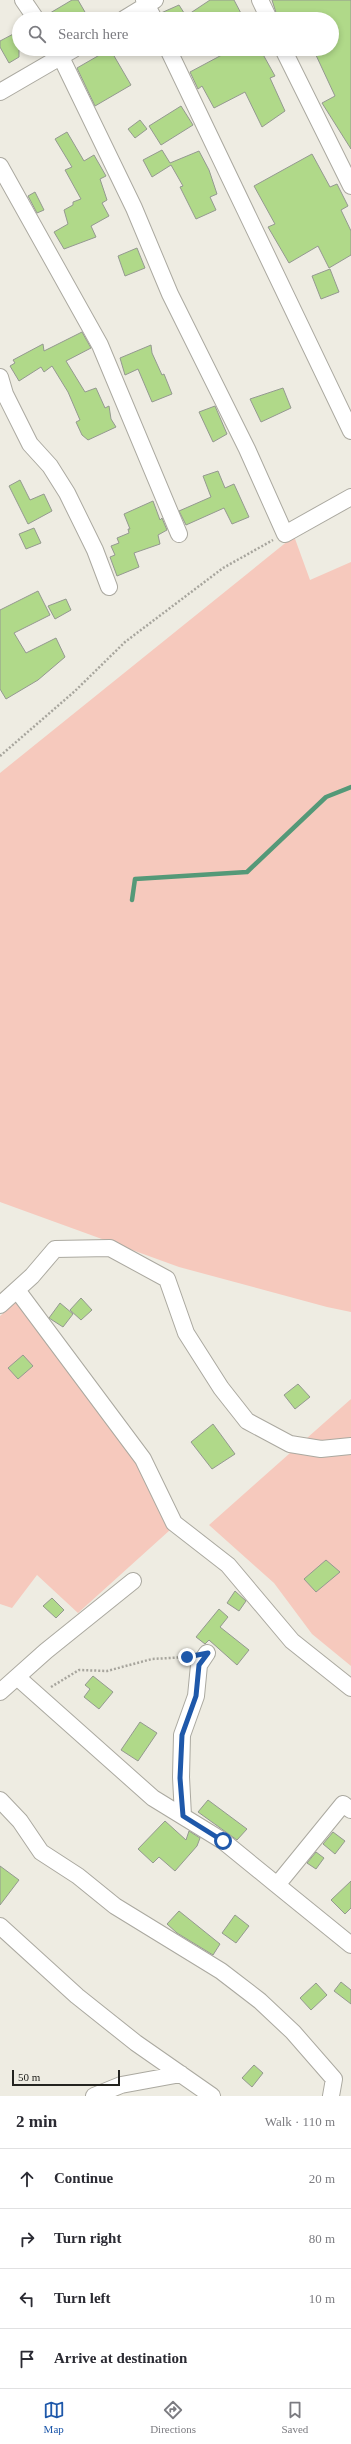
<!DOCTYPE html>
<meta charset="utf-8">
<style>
:root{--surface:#fff;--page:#f2f2f3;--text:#2b2b33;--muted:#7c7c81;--line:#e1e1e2;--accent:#1e58aa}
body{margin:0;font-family:Georgia,serif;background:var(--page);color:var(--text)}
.scale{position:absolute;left:12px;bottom:10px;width:108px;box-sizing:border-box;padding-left:4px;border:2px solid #23231f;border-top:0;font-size:11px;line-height:14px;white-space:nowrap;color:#23231f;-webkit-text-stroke:3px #eeece2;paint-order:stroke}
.stop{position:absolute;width:12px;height:12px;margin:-9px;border:3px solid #1e58aa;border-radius:50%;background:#fff}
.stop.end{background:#1e58aa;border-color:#fff;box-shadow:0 1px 4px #0008}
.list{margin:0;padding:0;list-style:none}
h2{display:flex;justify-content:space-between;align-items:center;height:52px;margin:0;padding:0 16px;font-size:17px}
h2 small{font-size:13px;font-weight:400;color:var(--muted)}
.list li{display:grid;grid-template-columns:26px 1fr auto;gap:12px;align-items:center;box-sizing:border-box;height:60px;padding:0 16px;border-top:1px solid var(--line)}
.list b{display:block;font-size:15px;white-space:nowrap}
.list em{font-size:13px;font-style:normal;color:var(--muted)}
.icon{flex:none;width:22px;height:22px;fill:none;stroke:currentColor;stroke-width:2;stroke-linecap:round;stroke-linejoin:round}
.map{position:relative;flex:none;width:351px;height:2096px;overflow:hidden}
.search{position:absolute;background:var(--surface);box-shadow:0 2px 6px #0003;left:12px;right:12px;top:12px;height:44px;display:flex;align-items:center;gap:10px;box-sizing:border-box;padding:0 14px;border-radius:22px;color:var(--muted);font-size:15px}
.sheet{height:292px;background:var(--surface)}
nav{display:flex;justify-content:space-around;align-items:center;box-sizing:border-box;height:56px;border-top:1px solid var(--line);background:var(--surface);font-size:11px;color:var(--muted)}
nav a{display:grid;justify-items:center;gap:2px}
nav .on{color:var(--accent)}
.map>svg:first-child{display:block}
.green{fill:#f6c9bd}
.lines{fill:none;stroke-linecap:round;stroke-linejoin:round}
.stream{stroke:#549978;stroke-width:4.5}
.building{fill:#b0d989;stroke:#949990}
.street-casing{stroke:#aba9a0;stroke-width:18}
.path{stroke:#a7a59d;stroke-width:2.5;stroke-dasharray:2 2;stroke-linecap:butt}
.street{stroke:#fff;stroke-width:16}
.route{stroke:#1e58aa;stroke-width:5}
</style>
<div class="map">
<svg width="351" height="2096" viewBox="0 0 351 2096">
<rect width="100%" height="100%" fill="#eeece2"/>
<path class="green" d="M294 536 310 580 351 562V1312L327 1307 179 1267 0 1202V773Z
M16 1302 137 1462 170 1530 78 1613 37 1575 12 1608 0 1604V1316Z
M351 1399V1666L312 1634 274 1583 209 1525Z"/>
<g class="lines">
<path class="stream" d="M132 900 135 879 247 872 326 797 351 787"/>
</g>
<path class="building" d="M72 0H78L89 19H45V16Z
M210 0H234L244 19H163L161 13 179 5 186 16Z
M272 0H351V149L322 103 335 96 315 53 317 52 315 49H332V19H278Z
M19 31V57L9 63 0 47V41Z
M110 49 131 85 95 106 77 68Z
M233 49H260L275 76 270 78 285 111 262 127 245 92 214 108 202 86 198 89 190 72Z
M181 106 193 125 161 145 149 126Z
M140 120 147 129 135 138 128 129Z
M67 132 84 161 94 155 106 176 100 179 107 200 102 203 109 216 91 226 96 237 64 249 54 232 68 224 64 210 73 205V202L81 199 65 170 72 167 55 139Z
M162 150 170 163 199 151 209 170 217 194 210 197 216 210 196 219 180 187 183 186 171 165 152 177 143 160Z
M312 154 330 187 337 184 348 206 341 210 351 231V255L329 268 318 246 289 263 268 227 275 224 254 186Z
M35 192 44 210 37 213 28 196Z
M137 248 145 268 125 276 118 256Z
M330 269 339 292 321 299 312 276Z
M82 332 91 348 66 361 85 392 96 388 105 408 109 406 111 419 116 427 88 440 82 435 76 422 80 420 68 392 52 366 44 372 41 367 19 381 10 366 15 363 13 360 43 344 44 351Z
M151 345 152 353 162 375 164 374 172 394 152 402 138 369 125 375 120 358Z
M283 388 291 408 261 422 250 399Z
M215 406 227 434 213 442 199 412Z
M218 471 225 488 234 484 249 517 232 524 224 508 186 525 179 511 211 497 203 476Z
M20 480 30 500 44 494 52 511 28 524 9 486Z
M153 501 160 520 162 518 167 530 158 535 160 544 134 553 139 567 117 576 110 557 115 555 111 546 119 543 117 538 129 533 128 529H130L124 514Z
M34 528 41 543 26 549 19 534Z
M38 591 50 615 14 633 26 653 56 638 65 657 38 680 6 699 0 689V610Z
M66 599 71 610 55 619 48 606Z
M81 1298 92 1310 81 1320 70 1310Z
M60 1303 73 1314 63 1327 49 1318Z
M23 1355 33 1366 18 1379 8 1368Z
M298 1384 310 1397 295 1409 284 1395Z
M213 1424 235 1454 212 1469 191 1442Z
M326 1560 340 1572 316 1592 304 1579Z
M235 1591 246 1601 239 1611 227 1603Z
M52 1598 64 1610 56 1618 43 1606Z
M219 1609 228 1617 220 1627 249 1650 237 1665 209 1640 205 1644 196 1637Z
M93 1676 113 1692 99 1709 84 1697 90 1689 85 1685Z
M140 1722 157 1733 138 1761 121 1750Z
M208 1800 247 1829 237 1840 198 1812Z
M165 1821 186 1840 189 1831 200 1838 197 1846 175 1871 159 1857 153 1863 138 1849Z
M333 1832 345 1841 335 1854 323 1844Z
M316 1852 324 1858 316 1869 307 1863Z
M0 1866 19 1880 0 1905Z
M351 1881V1908L345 1914 331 1900Z
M179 1911 220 1944 213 1955 177 1933 167 1924Z
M235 1915 249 1926 236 1943 222 1933Z
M341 1982 351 1990V2004L334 1991Z
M316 1983 327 1995 311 2010 300 1998Z
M254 2065 263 2073 252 2087 242 2078Z"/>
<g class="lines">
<g class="street-casing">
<path id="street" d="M23 0 36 19
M144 0 154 19
M260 0 269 19
M124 19 155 0
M57 49 134 208 170 294 247 449 285 534 351 497
M168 49 351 431
M283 49 351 186
M0 92 74 49
M0 166 100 345 179 534
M0 377 5 394 30 444 50 466 67 493 95 550 109 587
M17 1290 143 1459 174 1523 228 1565 292 1641 351 1688
M0 1305 32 1276 55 1249 110 1248 167 1279 186 1333 221 1388 247 1421 290 1444 321 1449 351 1446
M17 1677 153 1798 223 1841 277 1885 343 1804 351 1810
M0 1692 46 1651 133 1581
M0 1800 20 1821 41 1852 78 1876 115 1906 221 1971 260 2001 293 2032 334 2079 331 2096
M183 1816 181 1777 182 1735 196 1696 199 1665 207 1653
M277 1885 351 1945
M0 1926 77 1996 136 2043 212 2096
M94 2096 121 2085 181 2074"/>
</g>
<path class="path" d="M0 756 75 691 125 642 223 568 273 540
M51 1687 79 1670 107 1671 152 1659 187 1657"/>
<use href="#street" class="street"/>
</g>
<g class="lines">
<path class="route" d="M187 1657 208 1653 199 1665 196 1696 182 1735 180 1778 183 1816 223 1841"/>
</g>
</svg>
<div class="scale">50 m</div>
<div class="stop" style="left:223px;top:1841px"></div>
<div class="stop end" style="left:187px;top:1657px"></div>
<div class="search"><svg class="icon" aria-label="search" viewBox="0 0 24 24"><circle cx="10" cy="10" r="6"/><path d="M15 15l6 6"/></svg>Search here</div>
</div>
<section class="sheet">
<h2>2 min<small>Walk · 110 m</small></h2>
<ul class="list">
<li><svg class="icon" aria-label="ahead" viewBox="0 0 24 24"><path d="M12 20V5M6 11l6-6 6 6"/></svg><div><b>Continue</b></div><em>20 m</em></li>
<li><svg class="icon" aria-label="right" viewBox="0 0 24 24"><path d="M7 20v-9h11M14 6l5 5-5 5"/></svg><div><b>Turn right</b></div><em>80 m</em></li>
<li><svg class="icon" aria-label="left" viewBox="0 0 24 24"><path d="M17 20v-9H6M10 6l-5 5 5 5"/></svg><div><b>Turn left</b></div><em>10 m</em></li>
<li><svg class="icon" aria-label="arrive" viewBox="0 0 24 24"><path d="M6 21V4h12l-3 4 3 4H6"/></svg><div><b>Arrive at destination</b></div></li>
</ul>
</section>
<nav>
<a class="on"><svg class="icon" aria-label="map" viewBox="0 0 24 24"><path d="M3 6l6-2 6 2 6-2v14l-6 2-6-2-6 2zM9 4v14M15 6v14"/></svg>Map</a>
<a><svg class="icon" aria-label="directions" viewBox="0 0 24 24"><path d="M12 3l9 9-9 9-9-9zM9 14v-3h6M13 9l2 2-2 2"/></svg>Directions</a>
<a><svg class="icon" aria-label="saved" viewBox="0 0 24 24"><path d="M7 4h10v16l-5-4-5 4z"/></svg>Saved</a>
</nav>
